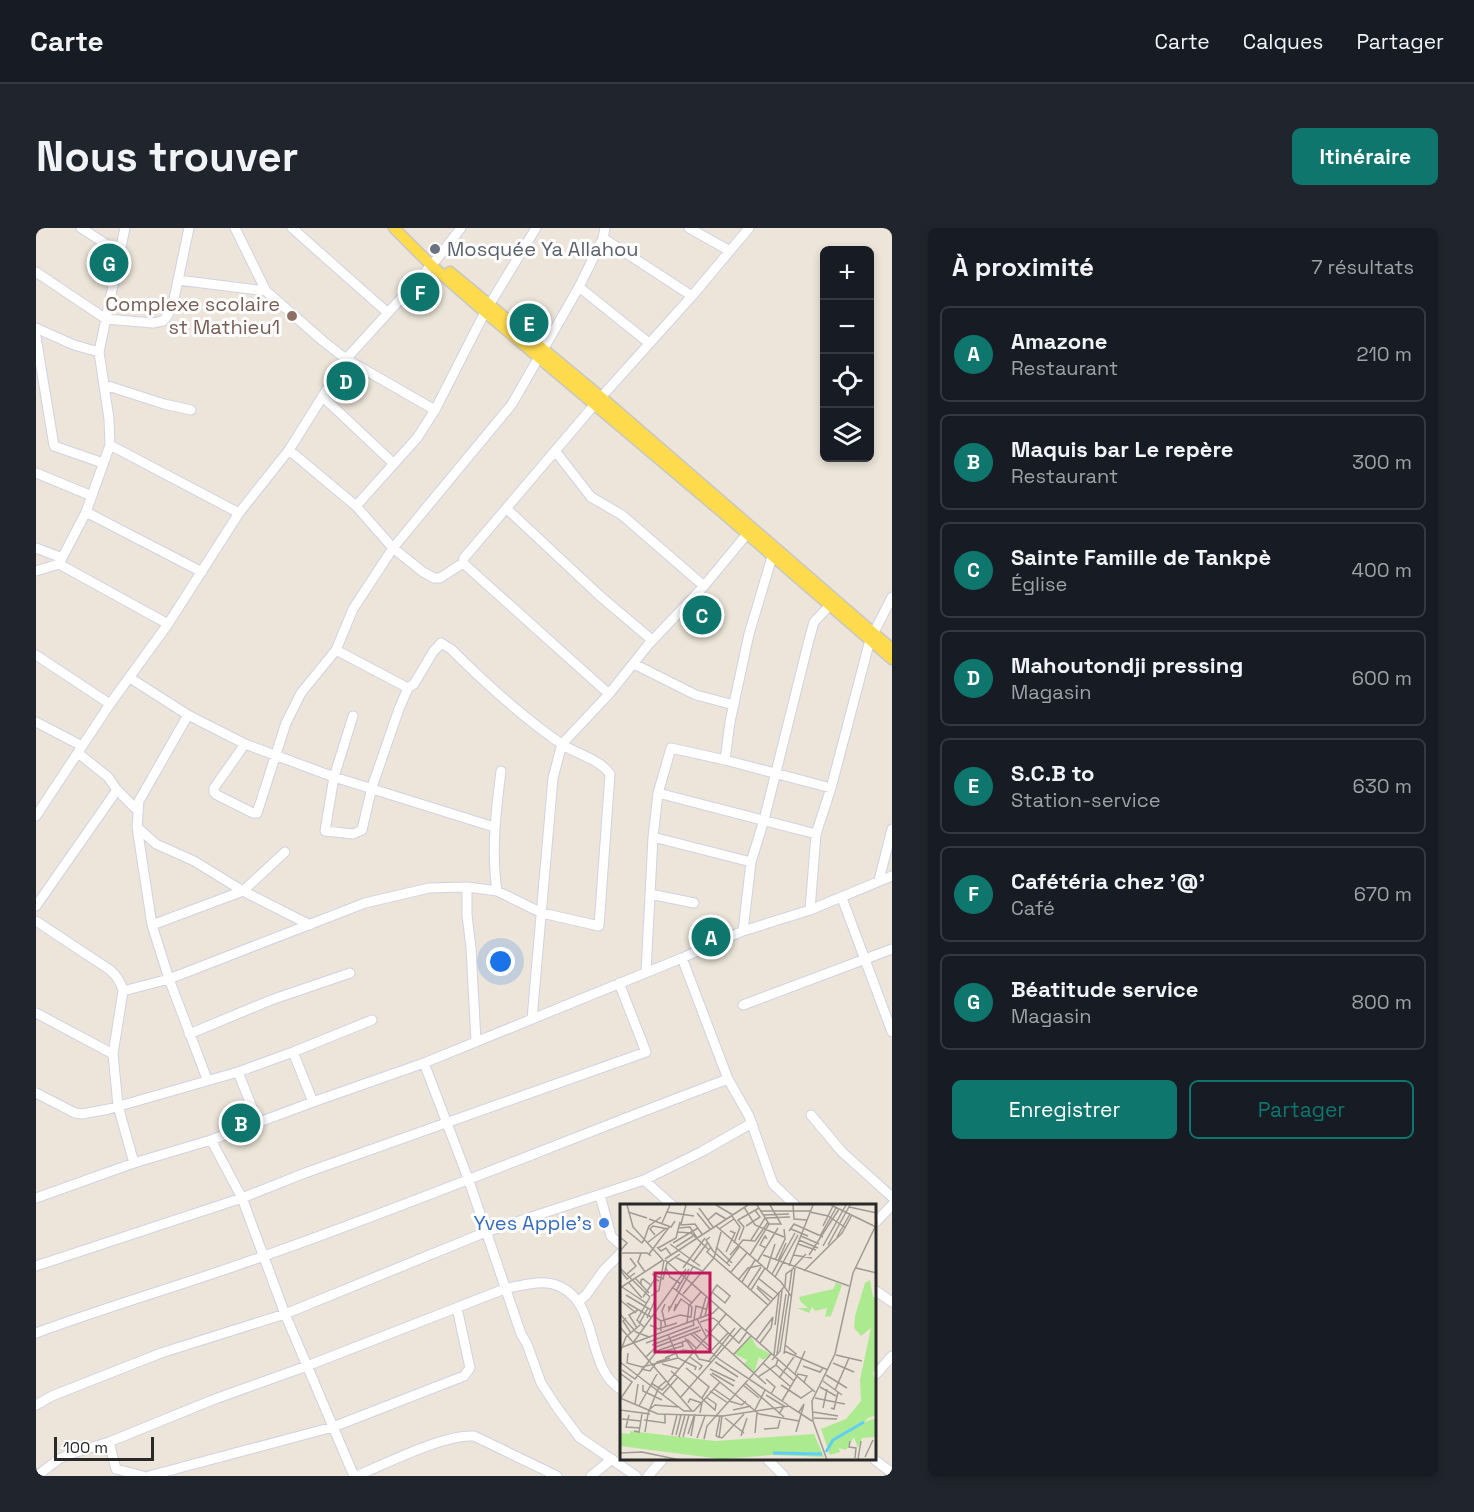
<!DOCTYPE html>
<html lang="fr">
<meta charset="utf-8">
<style>
:root{--surface:#171b24;--page:#20242c;--text:#f1f3f6;--muted:#9ea1a6;--line:#363941;--accent:#0f766e}
body{margin:0;font-family:"Space Grotesk",sans-serif;background:var(--page);color:var(--text)}
.controls{position:absolute;right:18px;top:18px;display:grid;overflow:hidden;border-radius:9px;box-shadow:0 3px 9px #0003}
.controls button{width:54px;height:54px;display:grid;place-items:center;padding:0;border:0;border-bottom:2px solid var(--line);background:var(--surface);color:var(--text);font:30px sans-serif}
.scale{position:absolute;left:18px;bottom:15px;width:100px;box-sizing:border-box;padding-left:6px;border:3px solid #292929;border-top:0;font-size:16px;line-height:21px;white-space:nowrap;color:#292929;-webkit-text-stroke:4px #fff;paint-order:stroke}
.you{position:absolute;left:465px;top:734px;width:21px;height:21px;margin:-15px;border:4px solid #fff;border-radius:50%;background:#1a73e8;box-shadow:0 0 0 9px #1a73e833}
.badge{display:grid;place-items:center;width:39px;height:39px;border-radius:50%;background:var(--accent);color:#fff;font-size:20px;font-weight:700}
.pin{position:absolute;translate:-50% -50%;border:3px solid #fff;box-shadow:0 2px 6px #0006}
.list{margin:0;padding:0;list-style:none}
h2{display:flex;justify-content:space-between;align-items:center;height:78px;margin:0;padding:0 24px;font-size:26px}
h2 small{font-size:20px;font-weight:400;color:var(--muted)}
.list li{display:grid;grid-template-columns:39px 1fr auto;gap:18px;align-items:center;box-sizing:border-box;height:96px;margin:0 12px 12px;padding:0 12px;border:2px solid var(--line);border-radius:9px}
.list b{display:block;font-size:22px;white-space:nowrap}
.list p{margin:0;font-size:20px;white-space:nowrap;color:var(--muted)}
.list em{font-size:20px;font-style:normal;color:var(--muted)}
.actions{display:flex;gap:12px;padding:18px 24px}
.actions a{flex:1;padding:14px 0;border:2px solid var(--accent);border-radius:9px;text-align:center;font-size:21px;color:var(--accent)}
.actions .main{background:var(--accent);color:#fff}
.icon{flex:none;width:33px;height:33px;fill:none;stroke:currentColor;stroke-width:2;stroke-linecap:round;stroke-linejoin:round}
.map{position:relative;flex:none;width:856px;height:1248px;overflow:hidden;border-radius:9px}
header{display:flex;align-items:center;gap:36px;box-sizing:border-box;height:84px;padding:0 30px;background:var(--surface);border-bottom:2px solid var(--line)}
header strong{font-size:28px}
nav{display:flex;gap:33px;margin-inline-start:auto;font-size:21px}
.intro{display:flex;align-items:center;justify-content:space-between;box-sizing:border-box;height:144px;padding:0 36px}
h1{margin:0;font-size:42px}
.button{padding:15px 27px;border-radius:9px;background:var(--accent);color:#fff;font-size:21px;font-weight:700}
main{display:flex;gap:36px;padding:0 36px}
aside{flex:1;background:var(--surface);border-radius:9px;box-shadow:0 3px 9px #0003}
.map>svg:first-child{display:block}
.lines{fill:none;stroke-linecap:round;stroke-linejoin:round}
.minor-casing{stroke:#cfd2e4;stroke-width:11}
.major-casing{stroke:#c7c7c7;stroke-width:13}
.minor{stroke:#fff;stroke-width:9}
.major{stroke:#fedb4d;stroke-width:10}
.worship-dot{fill:#6b7280;stroke:#fff;stroke-width:2}
.education-dot{fill:#8d6e63;stroke:#fff;stroke-width:2}
.shop-dot{fill:#3f7fe0;stroke:#fff;stroke-width:2}
.labels{text-anchor:middle;stroke-width:6;stroke-linejoin:round;paint-order:stroke}
.worship-label{font-size:20px;fill:#5b616d;stroke:#fff;text-anchor:start}
.education-label{font-size:20px;fill:#785e54;stroke:#fff;text-anchor:end}
.shop-label{font-size:20px;fill:#366cbe;stroke:#fff;text-anchor:end}
.inset-river{fill:none;stroke:#61cdfa;stroke-width:3}
.inset-road{fill:none;stroke:#9f9a93;stroke-width:1.5}
.view{fill:#c2185b;fill-opacity:0.15;stroke:#c2185b;stroke-width:3}
.inset-edge{fill:none;stroke:#292929;stroke-width:3}
</style>
<header>
<strong>Carte</strong>
<nav><a>Carte</a><a>Calques</a><a>Partager</a></nav>
</header>
<div class="intro"><h1>Nous trouver</h1><a class="button">Itinéraire</a></div>
<main>
<div class="map">
<svg width="856" height="1248" viewBox="0 0 856 1248">
<rect width="100%" height="100%" fill="#ede5d9"/>
<g class="lines">
<g class="minor-casing">
<path id="minor" d="M45 0 84 25
M199 0 230 63 287 113 310 131 399 182
M256 0 352 85
M653 0 694 23
M567 10 656 68
M0 44 70 91 117 95 127 93 132 87 138 71 153 0
M142 52 230 63
M543 59 613 115
M0 100 38 117 63 124
M0 109 18 218 67 235
M69 157 128 176 155 182
M287 169 357 235
M74 217 203 285
M253 222 320 278 357 320 387 344 398 350H404L427 335 428 330 559 176 656 68 713 0
M520 224 555 269 586 287 668 358
M0 245 56 268
M320 278 381 210 399 182 449 84 500 0
M471 281 564 368 616 412
M50 284 166 344
M0 320 26 330
M427 335 573 466
M23 336 132 396
M0 343 23 336 50 284 74 217 73 191 63 124 89 0
M300 422 372 460
M0 427 74 476
M598 436 660 467 698 477
M94 450 152 487 209 516 298 549 458 599
M152 487 103 573 101 599 116 697 133 751 171 851
M0 494 46 518
M209 516 178 560V564L181 567 217 585H221L250 495 265 465 300 422 317 381 357 320 476 176 543 59 567 10 569 0
M42 525 72 549 81 562 101 582
M689 532 694 494 713 406 736 329 741 323
M622 565 780 606
M0 588 74 476 132 396 203 285 253 222 310 131 400 32 425 0
M101 599 120 616 158 633 207 663 274 697
M617 609 715 634
M843 652 856 601
M431 659V687L435 720 440 813
M461 663C455 622 460 583 465 543
M614 666 658 675
M806 670 856 804
M0 678 81 562
M774 682 780 606 795 560 834 412 856 369
M0 693 74 742C81 748 85 754 87 763L77 826 82 878 98 935
M116 697 207 663 249 624
M707 703 715 634 728 592 773 412 778 394 797 374
M646 730 692 851 713 888 737 956 760 978
M610 744 617 609 622 565 635 520 689 532 795 560
M87 763 133 751 329 675 393 660 431 659 461 663 506 685 563 698 574 546C563 530 539 526 524 515 484 487 449 455 415 421L405 415 397 424 378 456 372 460 363 481 336 559 326 602 317 606 289 603 298 549 317 488
M707 777 856 721
M0 785 77 826
M496 791 517 550 526 516 573 466 612 417 668 358 711 306 717 304
M153 806 235 772 314 745
M257 824 277 874
M388 835 433 953 485 1106 491 1116 505 1155 522 1181 543 1209 600 1248
M202 844 222 894
M0 865 39 885 46 886 73 881 202 844 257 824 336 792
M775 887 806 924 856 969
M175 912 206 970 249 1086 318 1248
M608 952 637 978
M564 967 575 1008 586 1018
M0 970 98 935 175 912 277 874 388 835 646 730 707 703 774 682 856 648
M840 994 856 977
M0 1038 206 970 269 945 610 824 583 755
M840 1063 856 1074
M542 1074 550 1067 568 1042 586 1024
M0 1105C76 1077 153 1055 228 1028 385 973 537 909 692 851
M840 1146 856 1128
M0 1177 16 1168 125 1125 249 1086 450 1004 608 952 665 924 716 895
M73 1214 80 1241
M732 1232 748 1248
M839 1232 856 1245
M80 1241 107 1248
M1 1248 23 1231 34 1226 73 1214 179 1171 271 1138 471 1060C485 1058 503 1052 517 1056 566 1070 547 1140 586 1162
M113 1248 297 1199 428 1148 434 1140 421 1080
M320 1248C350 1236 407 1206 438 1208L521 1248
M555 1248 576 1231
M612 1248 626 1232"/>
</g>
<g class="major-casing">
<path id="major" d="M358 0 395 37 449 84 686 284 856 431
M414 44 565 169 856 421"/>
</g>
<use href="#minor" class="minor"/>
<use href="#major" class="major"/>
</g>
<circle class="worship-dot" cx="399" cy="21" r="6"/>
<circle class="education-dot" cx="256" cy="88" r="6"/>
<circle class="shop-dot" cx="568" cy="995" r="6"/>
<g class="labels">
<g class="worship-label">
<text x="411" y="28">Mosquée Ya Allahou</text>
</g>
<g class="education-label">
<text x="244" y="83">Complexe scolaire<tspan x="244" dy="23">st Mathieu1</tspan></text>
</g>
<g class="shop-label">
<text x="556" y="1002">Yves Apple's</text>
</g>
</g>
<g transform="translate(584 976)">
<rect width="256" height="256" fill="#ede5d9"/>
<path d="M250 76 253 93 257 92 256 164 253 169 256 177 257 211 248 214 244 218 256 214V233L242 234 238 244 234 233 226 246 219 244 220 248 210 251 201 225 226 215 241 197 240 176 251 124 241 132 234 124 235 112 245 79ZM216 79 222 81 211 112 205 113 207 104 195 107 192 103 189 109 177 104H188L181 98 179 93 213 85ZM131 133 137 143 151 150 143 156 139 153 134 169 124 160 127 156 114 150ZM10 227 95 237 194 230 204 253 152 251 101 255 0 242V229L10 230Z" fill="#acea90"/>
<path class="inset-river" d="M206 248 213 236 244 218M153 249 202 250"/>
<path class="inset-road" d="M7 1 13 23 43 56M96 1 113 11M137 1 149 20H161L150 1M173 1 174 15 187 16M211 1 256 23M124 3 135 21 164 33M229 3 257 9M79 4 93 23M141 7H190M8 8 27 14M47 8 74 12M190 8 208 12 226 24M77 9 90 25M143 11 169 10M112 12 120 23 114 39M146 14 170 13M29 15 51 23 55 17M88 16 96 9 106 15M42 19 50 1M61 20 66 1M60 21 75 20 82 30M96 22 161 78 171 92M126 22 140 13 135 6M203 22 213 2M59 24 70 23 77 34M99 25 114 15M171 25 188 32M6 26 22 39 24 36M169 27 174 20 203 33M58 28 71 29 88 45M35 31 30 25 33 22 48 25M181 32 199 40M200 32 216 4M90 33 86 36 93 47 110 62M217 33 230 10M24 36 29 22 41 13M119 36 124 23 118 16 139 4M131 36 145 14M179 36 198 44M27 39 45 25M53 39 78 24M50 40 80 62M178 40 196 46M208 41 230 1M203 42 226 1M37 43 41 47 46 44 51 51M56 43 73 32M91 43 87 48 148 101M96 43 112 59M38 44 56 34 60 18M146 44 140 41 145 32 147 35M0 47 7 39 1 34M106 48 115 29 110 27M2 49H27L31 52M21 49 18 58 25 68M29 50 50 22M110 51 123 36 135 37 148 18M130 51 149 20M143 51 229 82M173 51 192 54M189 51 219 5M55 53 82 67M45 55 128 1M45 56 195 188M155 56 165 35 164 25M158 57 166 39M73 58 88 38M137 58 158 24M107 59 119 43M169 62 193 1M0 64 30 93M46 64 50 73 61 80M63 64 85 34M173 64 186 50M236 64 257 69M147 65 155 40M0 66 7 75 15 69M184 67 222 29 232 11M111 68 127 49M7 70 16 62 10 54M32 70 43 75 47 59 60 50M152 70 175 29M155 73 178 31M15 74 29 89M138 74 158 90M119 75 128 64 142 61M122 78 135 56M9 79 22 94M21 81V76L23 75 32 82M137 82 153 95M2 83 26 99M52 83 72 99M128 83 141 63M0 84 43 56M137 84 150 97M131 86 145 64M56 87 69 65M169 87 172 65M63 90 94 54 101 28M6 91 31 106M31 92 39 86 44 56M23 93 35 75 39 77M0 96 16 109M7 99 31 113M45 100 42 107 46 123M49 102V106L73 63M0 110 16 128 29 133M32 111 41 117V127M85 112 89 95 92 88 97 81 110 92 105 99 92 88M6 114 3 117 11 129M27 114 35 96M80 114 86 93M77 115 87 134M74 116 76 102 86 105M41 117 60 111 71 113 72 103 61 95 54 107 56 100M80 118 93 114 100 119M67 119 69 102 81 88M19 120 28 104M99 120 119 139 127 128M30 121 38 125 57 119M155 121 159 89M0 123 72 207M24 123 17 116 30 93M17 124 9 111 18 106M85 125 146 180M125 127 165 82 166 70 174 64M74 129 89 142M48 130 58 154 76 163 75 166M71 130 99 155 168 201M65 134 79 155 92 158M136 136 153 113 151 124 140 139M13 139 66 65M26 139 74 121 73 117M32 141 79 123M0 144 93 109 99 103M164 147 208 166M0 148 6 133 20 121M42 148 63 142 62 138M90 148 108 129M8 149 7 159 22 163 58 154M157 150 166 90M164 150 175 64M113 151 131 132M154 151 162 86M216 151 242 157M26 153 36 143 81 126M70 153 82 162 79 166M45 154 63 146 72 147M152 156 160 147 169 89M89 157 115 124M0 158 64 207H74L100 178M95 158 118 173M143 159 171 183M213 159 234 168M42 160 60 165M156 161 174 177M183 162 200 168 203 164M66 164 89 183 82 194M21 165 30 167 37 158 50 154M90 165 115 177M2 166 15 175 37 147 68 136 77 145M51 167 95 206 96 200 86 193M92 169 114 182M90 170 139 210M175 170 185 147M206 171 227 184M138 173 156 161 158 155M159 174 176 150 165 141M146 175 155 183 151 190M203 177 222 191M31 179 42 186 48 180M47 179 106 110M125 179 164 213M23 181V187L42 196M123 181 139 194M161 181 181 194 193 186M200 183 216 192M94 185 110 196M215 186 229 154M90 187 108 199M42 191 58 173M146 191 164 202 159 210M0 194 38 210 103 212 169 202 192 217M1 194 12 178 1 170M60 194 122 123M195 194 225 200M109 197 122 201 126 197M162 197 178 170 187 172 184 178M68 199 70 195 82 199 80 209M15 200 18 180M19 202 37 170M203 204 207 185M211 204 214 205 218 188M30 205 35 201 59 203M0 206 30 210M113 206 131 202M135 206 145 186M193 208 218 212M28 209 39 183 46 177M139 210 179 217M9 211 6 223 20 224M105 214 124 229M194 214 217 215M2 215 21 217M24 216 45 219V211M144 225 158 224 160 216M14 227 19 228 22 210M25 228 28 210M176 228 184 200 179 208M135 229 137 209M68 230 74 212M52 231 57 211M56 231 61 211M71 232 75 210M96 232 102 234 124 210M96 232 100 212M121 232 127 214M59 233 65 211M63 233 69 211M77 234 85 212M99 234 102 212M84 235 87 222 151 150M230 237 229 243 236 244 235 254M0 249 22 248 60 256M245 253 253 236M238 255 241 237M207 256 193 217 192 197 215 150 233 69 257 19"/>
<path class="view" d="M35 69H90V148H35Z"/>
<rect width="256" height="256" class="inset-edge"/>
</g>
</svg>
<div class="controls">
<button>+</button>
<button>−</button>
<button><svg class="icon" aria-label="locate" viewBox="0 0 24 24"><circle cx="12" cy="12" r="6"/><path d="M12 2v4M12 18v4M2 12h4M18 12h4"/></svg></button>
<button><svg class="icon" aria-label="layers" viewBox="0 0 24 24"><path d="M12 4l9 5-9 5-9-5zM3 14l9 5 9-5"/></svg></button>
</div>
<div class="scale">100 m</div>
<div class="you"></div>
<div class="pin badge" style="left:675px;top:709px">A</div>
<div class="pin badge" style="left:205px;top:895px">B</div>
<div class="pin badge" style="left:666px;top:387px">C</div>
<div class="pin badge" style="left:310px;top:153px">D</div>
<div class="pin badge" style="left:493px;top:95px">E</div>
<div class="pin badge" style="left:384px;top:64px">F</div>
<div class="pin badge" style="left:73px;top:35px">G</div>
</div>
<aside>
<h2>À proximité<small>7 résultats</small></h2>
<ul class="list">
<li><span class="badge">A</span><div><b>Amazone</b><p>Restaurant</p></div><em>210 m</em></li>
<li><span class="badge">B</span><div><b>Maquis bar Le repère</b><p>Restaurant</p></div><em>300 m</em></li>
<li><span class="badge">C</span><div><b>Sainte Famille de Tankpè</b><p>Église</p></div><em>400 m</em></li>
<li><span class="badge">D</span><div><b>Mahoutondji pressing</b><p>Magasin</p></div><em>600 m</em></li>
<li><span class="badge">E</span><div><b>S.C.B to</b><p>Station-service</p></div><em>630 m</em></li>
<li><span class="badge">F</span><div><b>Cafétéria chez '@'</b><p>Café</p></div><em>670 m</em></li>
<li><span class="badge">G</span><div><b>Béatitude service</b><p>Magasin</p></div><em>800 m</em></li>
</ul>
<div class="actions"><a class="main">Enregistrer</a><a>Partager</a></div>
</aside>
</main>
